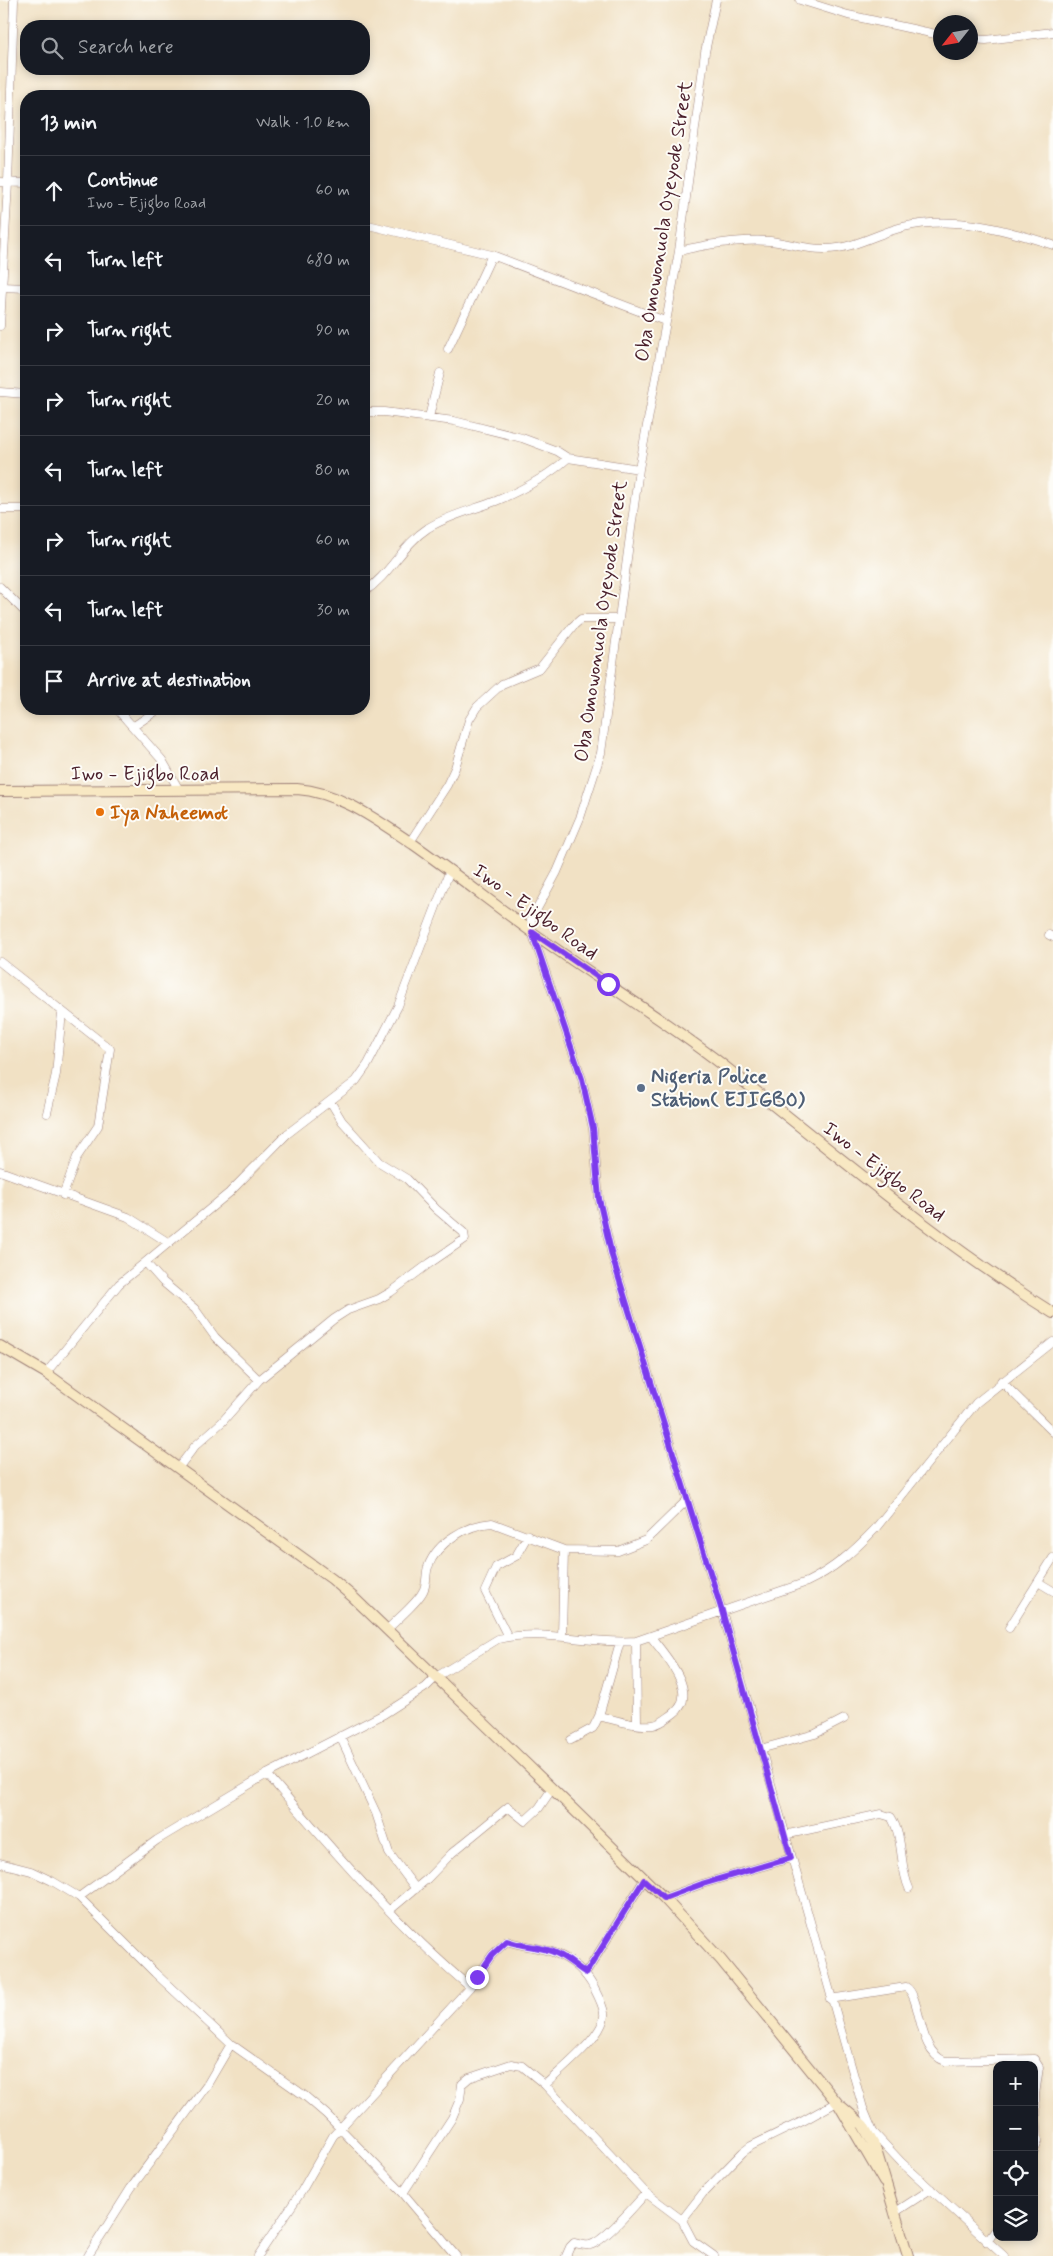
<!DOCTYPE html>
<meta charset="utf-8">
<style>
:root{--surface:#171b24;--page:#20242c;--text:#f1f3f6;--muted:#9ea1a6;--line:#363941}
body{margin:0;font-family:Mynerve,sans-serif;background:var(--page);color:var(--text)}
.controls{position:absolute;right:15px;bottom:15px;display:grid;overflow:hidden;border-radius:10px;box-shadow:0 2px 8px #0003}
.controls button{width:45px;height:45px;display:grid;place-items:center;padding:0;border:0;border-bottom:1px solid var(--line);background:var(--surface);color:var(--text);font:25px sans-serif}
.compass{position:absolute;left:933px;top:15px;width:45px;height:45px;border-radius:50%;background:var(--surface);box-shadow:0 2px 8px #0003;rotate:239deg}
.stop{position:absolute;width:15px;height:15px;margin:-11px;border:4px solid #7c3aed;border-radius:50%;background:#fff}
.stop.end{background:#7c3aed;border-color:#fff;box-shadow:0 1px 5px #0008}
.list{margin:0;padding:0;list-style:none}
h2{display:flex;justify-content:space-between;align-items:center;height:65px;margin:0;padding:0 20px;font-size:21px}
h2 small{font-size:16px;font-weight:400;color:var(--muted)}
.list li{display:grid;grid-template-columns:32px 1fr auto;gap:15px;align-items:center;box-sizing:border-box;height:70px;padding:0 20px;border-top:1px solid var(--line)}
.list b{display:block;font-size:19px;white-space:nowrap}
.list p{margin:0;font-size:16px;white-space:nowrap;color:var(--muted)}
.list em{font-size:16px;font-style:normal;color:var(--muted)}
.icon{flex:none;width:28px;height:28px;fill:none;stroke:currentColor;stroke-width:2;stroke-linecap:round;stroke-linejoin:round}
.map{position:relative;flex:none;width:1053px;height:2256px;overflow:hidden}
.search{position:absolute;background:var(--surface);box-shadow:0 2px 8px #0003;left:20px;top:20px;width:350px;height:55px;display:flex;align-items:center;gap:12px;box-sizing:border-box;padding:0 18px;border-radius:20px;color:var(--muted);font-size:19px}
.panel{position:absolute;background:var(--surface);box-shadow:0 2px 8px #0003;left:20px;top:90px;width:350px;height:625px;border-radius:20px}
.map>svg:first-child{display:block}
.lines{fill:none;stroke-linecap:round;stroke-linejoin:round}
.street-casing{stroke:#9e8078;stroke-width:9}
.secondary-casing{stroke:#9e8078;stroke-width:12}
.street{stroke:#fff;stroke-width:8}
.secondary{stroke:#f8e8c3;stroke-width:10}
.route{stroke:#7c3aed;stroke-width:6}
.food-dot{fill:#e8710a;stroke:#fdfcf7;stroke-width:2}
.service-dot{fill:#5c6f8a;stroke:#fdfcf7;stroke-width:2}
.labels{text-anchor:middle;stroke-width:4;stroke-linejoin:round;paint-order:stroke}
.street-label{font-size:20px;fill:#4a1f2b;stroke:#fdfcf7}
.food-label{font-size:20px;font-weight:bold;fill:#c56008;stroke:#fdfcf7;text-anchor:start}
.service-label{font-size:20px;font-weight:bold;fill:#4e5e75;stroke:#fdfcf7;text-anchor:start}
</style>
<div class="map">
<svg width="1053" height="2256" viewBox="0 0 1053 2256">
<rect width="100%" height="100%" fill="#fdfcf7"/>
<filter id="ink" filterUnits="userSpaceOnUse"><feTurbulence type="fractalNoise" baseFrequency=".02" numOctaves="2"/><feDisplacementMap in="SourceGraphic" scale="10" xChannelSelector="R" yChannelSelector="G"/><feConvolveMatrix kernelMatrix="1 2 1 2 8 2 1 2 1" color-interpolation-filters="sRGB"/></filter>
<filter id="wash" filterUnits="userSpaceOnUse"><feTurbulence type="fractalNoise" baseFrequency=".0096" numOctaves="4" result="noise"/><feDisplacementMap in="SourceGraphic" scale="20" xChannelSelector="R" yChannelSelector="G"/><feGaussianBlur stdDeviation="1.12" result="paint"/><feColorMatrix in="noise" values="0 0 0 0 0 0 0 0 0 0 0 0 0 0 0 0 0 1.4 0 .05"/><feComposite in="paint" operator="in"/></filter>
<g filter="url(#wash)">
<rect width="100%" height="100%" fill="#f1e1c4"/>
</g>
<g filter="url(#ink)">
<g class="lines">
<g class="street-casing">
<path id="street" d="M716 0 705 52 679 251 639 469 601 753 580 818 557 872 531 920 532 932 582 1079 593 1129 599 1199 612 1256 722 1611 863 2108 873 2132
M800 0 848 15 940 35
M970 39 986 40 1053 32
M0 182 26 183
M364 224 492 255 665 321
M679 251C709 244 739 239 770 241 789 243 808 250 826 249 853 249 878 233 903 227 955 215 1004 229 1053 245
M2 287 26 288
M0 326 8 183 14 0
M448 349 492 255
M0 392 26 394
M364 412H384L454 421 522 438 557 451 568 458 639 469
M429 417 440 373
M0 509H26
M0 587 26 613
M364 592C390 575 402 545 428 528 449 515 473 510 496 501 520 491 548 476 568 458
M117 709 162 760 179 790
M134 726 159 709
M410 842 447 785 455 768 469 720 477 707 502 684 540 668 573 626 581 619H619
M1049 935 1053 937
M0 962 110 1049 98 1126 77 1157 63 1195
M47 1113 56 1074 62 1012
M0 1171 128 1217 169 1243
M146 1263 163 1282 195 1309 215 1337 259 1380
M46 1373 119 1284 229 1193 287 1134 356 1081 368 1064 398 1006 450 870
M1001 1381 1053 1432
M178 1468 195 1446 222 1422 259 1380 334 1319 348 1310 379 1299 391 1292 430 1263 465 1239 464 1233 436 1209 407 1179 379 1162 342 1121 330 1101
M1038 1582 1053 1591
M1009 1628 1053 1558
M387 1630C397 1619 415 1605 422 1593 428 1585 425 1575 428 1567 437 1542 466 1525 492 1523L564 1550 618 1551 646 1540 687 1500
M562 1636 564 1550
M508 1637 485 1591 496 1567 516 1556 528 1535
M636 1641 637 1724
M599 1716C616 1720 636 1727 653 1725 661 1724 667 1718 673 1714 701 1694 665 1655 651 1637
M340 1736 376 1813 389 1853 416 1889
M571 1740 593 1728 599 1716 620 1642
M760 1749 815 1734 844 1719
M267 1774C331 1848 395 1924 470 1987
M784 1835 881 1814 891 1817C904 1838 899 1866 909 1888
M0 1863 31 1871 52 1881 79 1897 155 1973 231 2044 305 2096 326 2114 403 2193 456 2256
M79 1897 157 1840 267 1774 384 1714 426 1687 436 1677 498 1639C543 1628 591 1645 636 1641L807 1582C834 1569 854 1551 875 1529L976 1403 1053 1342
M664 1898 702 1884 791 1858
M390 1910 427 1879 452 1853 508 1807 525 1821 539 1808 552 1789
M586 1973 644 1880
M830 1999 906 1987C922 1997 917 2052 945 2061L1034 2059 1039 2067 1035 2095 1038 2142 1034 2151
M869 2135 873 2132 901 2162 1004 2256
M403 2193 452 2118 460 2099 462 2084 469 2078 511 2064 522 2066 545 2085 646 2193 682 2220 693 2241 714 2256
M894 2213 931 2189
M682 2220 703 2193 743 2152 751 2146 803 2121 837 2102
M987 2242 997 2228
M88 2256 131 2188 207 2085 231 2044
M258 2256 301 2192 333 2136 470 1987 492 1955 507 1941C523 1947 540 1947 555 1953 572 1960 586 1973 594 1988 598 1996 603 2005 604 2013 607 2034 559 2071 545 2085
M566 2256 570 2247 574 2243C579 2244 586 2246 590 2245 604 2242 636 2204 646 2193"/>
</g>
<g class="secondary-casing">
<path id="secondary" d="M0 791 297 789C340 792 378 821 413 844 453 872 492 903 532 932 594 977 659 1016 719 1062 829 1148 934 1239 1053 1313
M0 1346 46 1373 332 1579 353 1597 571 1807 664 1898 721 1960 839 2105 884 2182
M842 2107 863 2125 875 2147 908 2256"/>
</g>
<use href="#street" class="street"/>
<use href="#secondary" class="secondary"/>
</g>
</g>
<g class="lines" filter="url(#ink)">
<path class="route" d="M477 1977 492 1955 507 1941C523 1947 541 1946 556 1953 567 1958 576 1967 586 1973L644 1880 664 1898 702 1884 791 1858 722 1611 612 1256 599 1199 593 1128 582 1079 532 932 608 984"/>
</g>
<circle class="food-dot" cx="100" cy="812" r="5"/>
<circle class="service-dot" cx="641" cy="1088" r="5"/>
<g class="labels">
<g class="street-label">
<text transform="translate(663 221) rotate(-81)" y="7">Oba Omowonuola Oyeyode Street</text>
<text transform="translate(600 621) rotate(-82)" y="7">Oba Omowonuola Oyeyode Street</text>
<text x="145" y="780">Iwo - Ejigbo Road</text>
<text transform="translate(536 911) rotate(36)" y="7">Iwo - Ejigbo Road</text>
<text transform="translate(885 1171) rotate(38)" y="7">Iwo - Ejigbo Road</text>
</g>
<g class="food-label">
<text x="110" y="819">Iya Naheemot</text>
</g>
<g class="service-label">
<text x="651" y="1083">Nigeria Police<tspan x="651" dy="23">Station( EJIGBO)</tspan></text>
</g>
</g>
</svg>
<div class="controls">
<button>+</button>
<button>−</button>
<button><svg class="icon" aria-label="locate" viewBox="0 0 24 24"><circle cx="12" cy="12" r="6"/><path d="M12 2v4M12 18v4M2 12h4M18 12h4"/></svg></button>
<button><svg class="icon" aria-label="layers" viewBox="0 0 24 24"><path d="M12 4l9 5-9 5-9-5zM3 14l9 5 9-5"/></svg></button>
</div>
<svg class="compass" viewBox="-18 -18 36 36"><path d="M0-13l5 13h-10z" fill="#e53935"/><path d="M0 13l5-13h-10z" fill="#9ea1a6"/></svg>
<div class="stop" style="left:608px;top:984px"></div>
<div class="stop end" style="left:477px;top:1977px"></div>
<div class="search"><svg class="icon" aria-label="search" viewBox="0 0 24 24"><circle cx="10" cy="10" r="6"/><path d="M15 15l6 6"/></svg>Search here</div>
<section class="panel">
<h2>13 min<small>Walk · 1.0 km</small></h2>
<ul class="list">
<li><svg class="icon" aria-label="ahead" viewBox="0 0 24 24"><path d="M12 20V5M6 11l6-6 6 6"/></svg><div><b>Continue</b><p>Iwo - Ejigbo Road</p></div><em>60 m</em></li>
<li><svg class="icon" aria-label="left" viewBox="0 0 24 24"><path d="M17 20v-9H6M10 6l-5 5 5 5"/></svg><div><b>Turn left</b></div><em>680 m</em></li>
<li><svg class="icon" aria-label="right" viewBox="0 0 24 24"><path d="M7 20v-9h11M14 6l5 5-5 5"/></svg><div><b>Turn right</b></div><em>90 m</em></li>
<li><svg class="icon" aria-label="right" viewBox="0 0 24 24"><path d="M7 20v-9h11M14 6l5 5-5 5"/></svg><div><b>Turn right</b></div><em>20 m</em></li>
<li><svg class="icon" aria-label="left" viewBox="0 0 24 24"><path d="M17 20v-9H6M10 6l-5 5 5 5"/></svg><div><b>Turn left</b></div><em>80 m</em></li>
<li><svg class="icon" aria-label="right" viewBox="0 0 24 24"><path d="M7 20v-9h11M14 6l5 5-5 5"/></svg><div><b>Turn right</b></div><em>60 m</em></li>
<li><svg class="icon" aria-label="left" viewBox="0 0 24 24"><path d="M17 20v-9H6M10 6l-5 5 5 5"/></svg><div><b>Turn left</b></div><em>30 m</em></li>
<li><svg class="icon" aria-label="arrive" viewBox="0 0 24 24"><path d="M6 21V4h12l-3 4 3 4H6"/></svg><div><b>Arrive at destination</b></div></li>
</ul>
</section>
</div>
